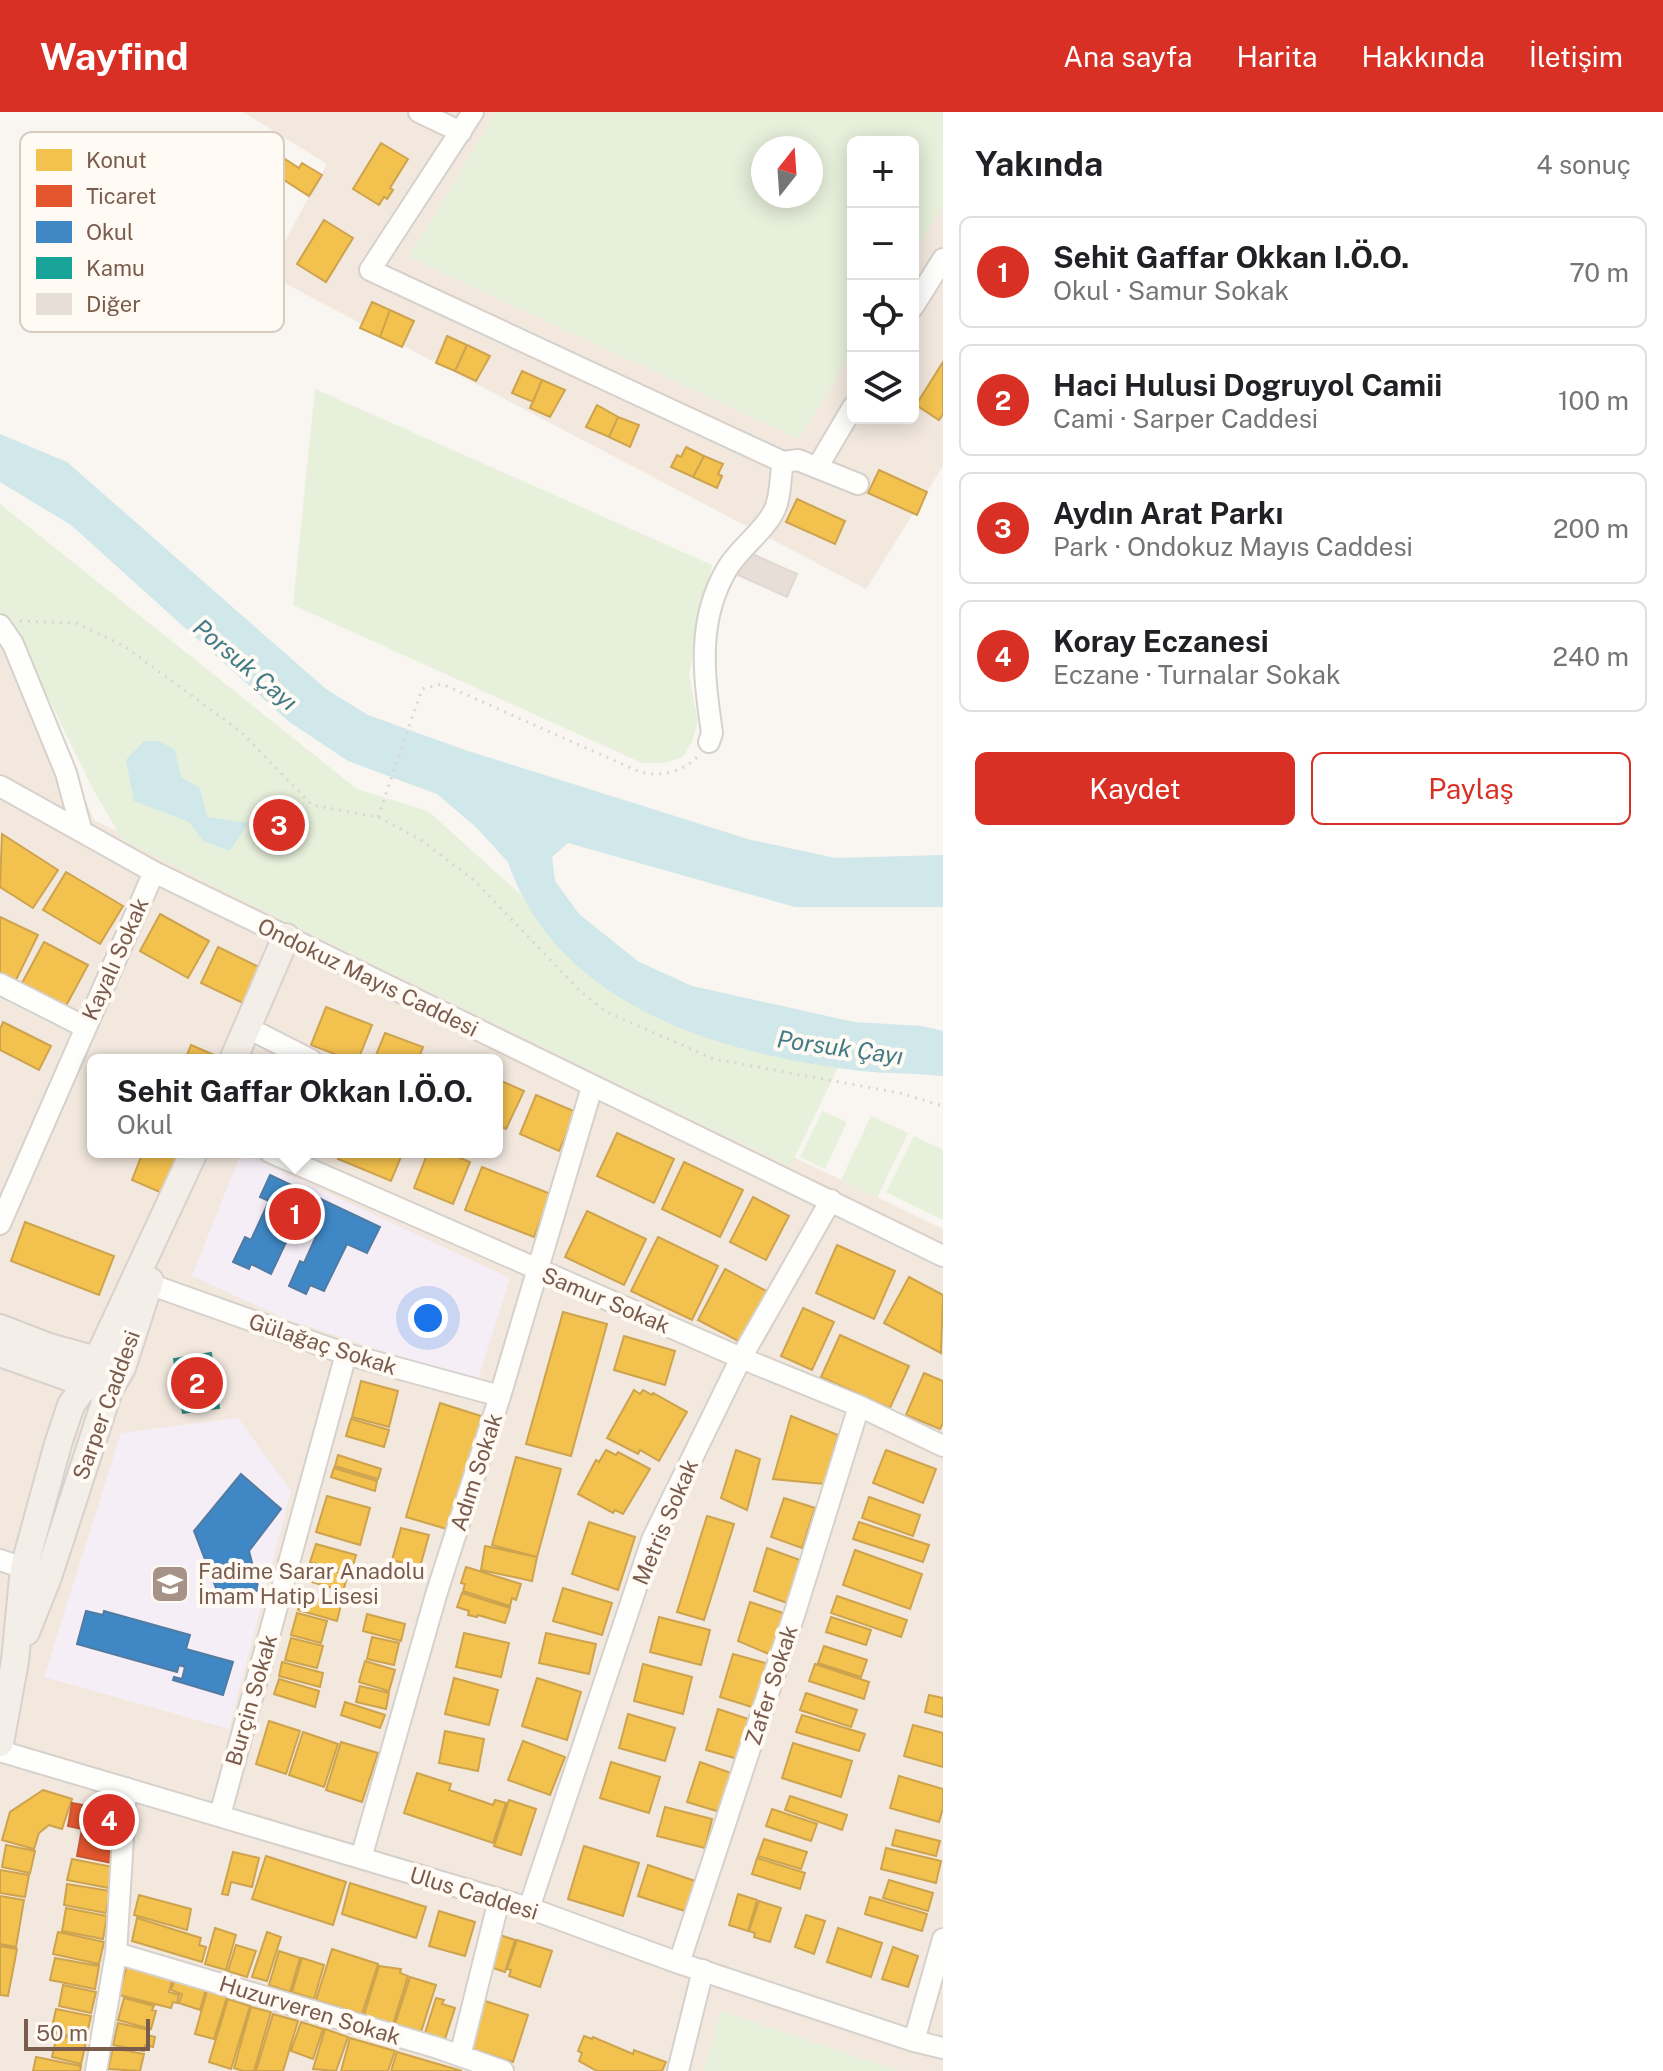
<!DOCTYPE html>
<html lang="tr">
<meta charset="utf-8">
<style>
:root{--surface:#fff;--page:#f6f6f6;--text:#202124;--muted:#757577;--line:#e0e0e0;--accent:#d93025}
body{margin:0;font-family:"Public Sans",sans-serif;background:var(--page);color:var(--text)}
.controls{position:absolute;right:24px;top:24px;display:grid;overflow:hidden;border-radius:12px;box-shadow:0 4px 20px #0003}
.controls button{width:72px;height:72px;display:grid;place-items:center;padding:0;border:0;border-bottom:2px solid var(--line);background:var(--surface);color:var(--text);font:40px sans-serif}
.compass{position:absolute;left:751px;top:24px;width:72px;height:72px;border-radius:50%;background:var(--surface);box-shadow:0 4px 20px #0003;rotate:17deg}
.scale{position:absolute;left:24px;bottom:20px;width:126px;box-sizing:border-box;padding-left:8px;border:4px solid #7a5c4d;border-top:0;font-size:22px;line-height:28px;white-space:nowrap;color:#7a5c4d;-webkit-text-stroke:6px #fffaf3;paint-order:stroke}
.you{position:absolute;left:428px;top:1206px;width:28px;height:28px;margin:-20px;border:6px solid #fff;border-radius:50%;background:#1a73e8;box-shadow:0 0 0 12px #1a73e833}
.badge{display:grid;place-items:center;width:52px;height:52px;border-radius:50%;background:var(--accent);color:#fff;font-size:26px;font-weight:700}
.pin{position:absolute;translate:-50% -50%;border:4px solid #fff;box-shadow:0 2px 8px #0006}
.popup{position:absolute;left:87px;top:942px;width:416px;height:104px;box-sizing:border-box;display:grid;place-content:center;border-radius:12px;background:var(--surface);filter:drop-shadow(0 2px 6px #0005);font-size:26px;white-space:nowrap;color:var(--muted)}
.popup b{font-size:30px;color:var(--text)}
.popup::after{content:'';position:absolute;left:50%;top:100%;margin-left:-16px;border:16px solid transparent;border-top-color:var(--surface)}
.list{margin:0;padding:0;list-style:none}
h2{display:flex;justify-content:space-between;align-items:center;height:104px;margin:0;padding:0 32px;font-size:34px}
h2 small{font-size:26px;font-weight:400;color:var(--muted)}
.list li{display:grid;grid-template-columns:52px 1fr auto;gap:24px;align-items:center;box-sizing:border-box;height:112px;margin:0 16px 16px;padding:0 16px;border:2px solid var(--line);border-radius:12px}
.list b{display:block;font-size:30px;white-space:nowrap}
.list p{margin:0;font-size:26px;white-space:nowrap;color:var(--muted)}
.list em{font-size:26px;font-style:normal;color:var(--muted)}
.actions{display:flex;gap:16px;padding:24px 32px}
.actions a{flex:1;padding:18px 0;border:2px solid var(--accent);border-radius:12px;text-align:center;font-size:28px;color:var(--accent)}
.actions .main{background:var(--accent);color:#fff}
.icon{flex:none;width:44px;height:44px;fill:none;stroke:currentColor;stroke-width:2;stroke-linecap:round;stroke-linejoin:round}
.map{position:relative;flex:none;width:943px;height:1959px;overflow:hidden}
header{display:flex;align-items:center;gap:48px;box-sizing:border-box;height:112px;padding:0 40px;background:var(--accent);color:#fff}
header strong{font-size:38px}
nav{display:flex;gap:44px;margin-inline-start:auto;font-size:28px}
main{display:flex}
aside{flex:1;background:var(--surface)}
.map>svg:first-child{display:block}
.residential{fill:#f2e8de;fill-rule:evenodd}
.education{fill:#f6eef6}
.green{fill:#e7f0db;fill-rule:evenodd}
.water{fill:#d0e8ea}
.homes{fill:#f2c14e;stroke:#cea34e;stroke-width:2}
.shops{fill:#e4572e;stroke:#c45837;stroke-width:2}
.schools{fill:#3f88c5;stroke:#517ba1;stroke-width:2}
.public{fill:#17a398;stroke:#358e82;stroke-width:2}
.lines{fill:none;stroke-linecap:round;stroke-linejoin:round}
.river{stroke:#d0e8ea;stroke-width:30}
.building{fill:#e6ded7;stroke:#e2d8d2;stroke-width:2}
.minor-casing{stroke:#d7d1cb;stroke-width:24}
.major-casing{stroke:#dad1cc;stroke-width:30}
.path{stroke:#dcd5d0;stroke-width:3;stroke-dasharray:2 6;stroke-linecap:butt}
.minor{stroke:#fefefd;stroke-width:20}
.major{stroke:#f3eee8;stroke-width:26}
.labels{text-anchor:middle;stroke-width:8;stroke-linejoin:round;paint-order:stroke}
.street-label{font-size:22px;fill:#7a5c4d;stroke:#fffaf3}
.poi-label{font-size:22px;fill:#7a5c4d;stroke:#fffaf3;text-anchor:start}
.water-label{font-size:24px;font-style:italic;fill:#437c86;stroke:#fffaf3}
.key{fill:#fffaf3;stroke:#d7cbc1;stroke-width:2}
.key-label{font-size:22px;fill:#7a5c4d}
</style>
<header>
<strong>Wayfind</strong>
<nav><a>Ana sayfa</a><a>Harita</a><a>Hakkında</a><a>İletişim</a></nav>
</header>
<main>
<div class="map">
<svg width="943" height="1959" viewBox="0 0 943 1959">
<rect width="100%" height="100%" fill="#f9f5f0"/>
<path class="residential" d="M243 0H943V354L866 477 267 162 327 52ZM853 30H913V306H853ZM763 36H811V84H763Z
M0 480 94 708 943 1117V1959H0ZM93 948H497V1040H93Z"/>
<path class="education" d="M241 1041 510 1166 477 1270 286 1207 192 1164Z
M238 1306 291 1379 229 1617 44 1565 121 1321Z"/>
<path class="green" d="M496 0H943V94L913 142V30H853V239L799 327 409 145ZM763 36H811V84H763Z
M315 277 712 453 689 563 698 609 692 630 683 645 664 651H642L293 493Z
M0 392 357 677 428 699 519 781 596 865 706 919 840 951 790 1055 278 806 122 727 93 677 18 524 0 504Z
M822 999 847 1010 825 1057 800 1045Z
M871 1004 908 1021 877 1086 841 1068Z
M914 1024 943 1038V1108L886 1080Z
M721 1899 900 1959H704Z"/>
<path class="water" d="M0 322 67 350 326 577 368 603 465 638 751 728 835 746 943 743V795H795L568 731 552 745 555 769 579 802 639 850 692 874 854 910 922 914 943 919V937L852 932 696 897 647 876 589 840 477 716 437 682 348 649 288 609 71 413 0 370Z
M144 629H159L175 638 181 665 200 676 207 705 248 711 230 739 203 729 189 710 134 689 126 648Z"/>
<path class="homes" d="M381 31 408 47 390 76 393 78 387 87 384 85 379 93 353 77Z
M285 47 299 56 302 51 322 63 309 84 276 63Z
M324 108 353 126 326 170 297 152Z
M372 190 390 198 380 225 360 216Z
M390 198 414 209 402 235 380 225Z
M447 224 467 233 455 259 436 251Z
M467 233 490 244 476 269 455 259Z
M943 250V302L939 308 916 293Z
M522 259 542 268 533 290 512 281Z
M542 268 565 278 550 305 530 296Z
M597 293 618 305 609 325 586 315Z
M618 305 639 313 630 335 609 325Z
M686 335 704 344 693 365 671 355 677 343 681 345Z
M704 344 723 352 718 362 722 364 717 376 693 365Z
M879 358 927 380 917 403 868 381Z
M797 387 845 409 835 432 786 410Z
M2 722 58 758 33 796 0 775Z
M66 760 123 794 100 832 43 798Z
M160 802 209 829 188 866 140 839Z
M0 805 38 823 16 868 0 860Z
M44 830 88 853 66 894 22 871Z
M218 835 263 857 245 892 201 871Z
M326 895 372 913 358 948H350L311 933Z
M3 910 51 934 39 958 0 938V917Z
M385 921 423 935 418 948H374Z
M191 933 219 945 218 948H185Z
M497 967 524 979 506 1017 497 1013Z
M536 983 576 1000 559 1039 520 1022Z
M617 1021 674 1047 654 1091 597 1064Z
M143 1040H163L177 1046 162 1081 132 1068Z
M341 1040H403L391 1069 338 1047Z
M428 1040H445L470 1050 453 1092 414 1076Z
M684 1050 743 1078 720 1125 662 1097Z
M482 1055 551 1082 534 1125 465 1098Z
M753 1085 789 1104 766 1148 730 1130Z
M587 1099 646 1127 624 1173 565 1145Z
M25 1110 114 1144 99 1183 11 1149Z
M658 1125 718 1154 692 1208 631 1179Z
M837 1133 895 1159 874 1207 816 1181Z
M725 1157 770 1181 744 1232 698 1208Z
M909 1165 943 1183 941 1241 884 1211Z
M803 1196 834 1210 812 1258 781 1244Z
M563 1200 607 1212 571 1344 526 1332Z
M840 1223 909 1254 890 1296 821 1265Z
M624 1224 675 1239 665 1273 614 1258Z
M924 1261 943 1269V1311L940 1317 906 1303Z
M361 1269 398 1279 389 1315 352 1305Z
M634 1278 640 1282 643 1278 652 1283 653 1281 687 1300 659 1349 640 1338 638 1342 607 1326Z
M440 1291 484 1305 450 1418 406 1405Z
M791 1304 838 1323 824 1372 773 1367Z
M351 1307 389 1318 384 1335 346 1324Z
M606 1338 616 1343 618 1340 650 1357 623 1402 615 1398 613 1401 578 1382 596 1348 599 1350Z
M736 1338 760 1347 747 1398 721 1386Z
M886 1338 936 1357 923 1391 873 1371Z
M338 1343 381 1357 378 1367 335 1354Z
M516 1345 561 1357 537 1445 492 1433Z
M334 1356 377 1369 375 1379 331 1365Z
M327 1384 370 1396 360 1433 316 1420Z
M869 1385 920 1403 913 1424 862 1406Z
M784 1386 815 1396 802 1436 771 1425Z
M707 1404 734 1412 704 1508 677 1500Z
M589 1410 635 1425 618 1478 572 1462Z
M859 1410 929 1433 923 1450 853 1427Z
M401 1416 429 1423 420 1455 392 1448Z
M316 1432 356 1443 351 1461 310 1450Z
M485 1434 537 1445 532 1469 481 1458Z
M767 1436 800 1448 787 1491 754 1479Z
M855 1438 922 1462 910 1497 843 1473Z
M310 1452 348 1463 343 1479 305 1468Z
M466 1455 521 1472 516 1488 512 1486 510 1494 463 1479 465 1472 461 1471Z
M563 1476 612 1491 602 1523 553 1509Z
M462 1481 510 1496 505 1511 478 1503 477 1505 468 1503 469 1499 457 1495Z
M302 1482 341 1493 337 1509 298 1498Z
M837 1484 907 1508 901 1525 831 1501Z
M750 1490 783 1501 771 1543 738 1529Z
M297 1501 327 1509 321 1531 291 1523Z
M367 1502 405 1512 401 1529 363 1519Z
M659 1505 710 1518 701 1553 650 1540Z
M831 1505 871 1518 866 1533 826 1520Z
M464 1521 509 1531 501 1565 456 1555Z
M546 1521 596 1532 589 1562 539 1551Z
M372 1525 399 1531 394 1553 367 1547Z
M291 1526 323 1534 317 1556 285 1548Z
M824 1534 867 1548 861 1565 818 1551Z
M733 1542 769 1552 755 1596 720 1585Z
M365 1549 395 1558 389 1579 359 1570Z
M282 1550 323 1561 320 1575 279 1564Z
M643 1552 692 1565 683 1602 634 1589Z
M815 1552 869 1570 864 1587 809 1569Z
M454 1566 498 1578 489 1613 445 1602Z
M537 1566 581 1580 567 1628 522 1614Z
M279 1567 319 1579 315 1595 274 1582Z
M360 1574 389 1581 386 1597 356 1590Z
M806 1581 857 1598 851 1615 800 1598Z
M929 1583 943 1586V1605L925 1600Z
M345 1590 385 1603 380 1616 341 1603Z
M718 1597 751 1608 738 1647 706 1638Z
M628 1602 675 1616 665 1649 619 1636Z
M802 1603 865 1622 859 1639 796 1620Z
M269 1609 300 1619 286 1662 256 1652Z
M913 1613 943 1621V1655L904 1644Z
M445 1619 484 1627 478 1659 439 1651Z
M303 1620 338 1632 324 1675 289 1663Z
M523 1629 565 1645 550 1683 508 1668Z
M341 1630 378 1641 362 1690 326 1678Z
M793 1631 852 1649 841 1685 782 1666Z
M611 1650 660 1665 649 1701 600 1686Z
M700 1650 734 1662 720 1700 687 1690Z
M417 1661 451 1672 449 1678 493 1693 495 1688 506 1691 493 1731 404 1701Z
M899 1664 943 1677V1696L939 1710 890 1696Z
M43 1678 72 1687 62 1717 49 1713 39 1721 34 1737 2 1728 10 1700Z
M790 1684 847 1703 842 1718 785 1698Z
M509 1688 536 1697 521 1743 494 1734Z
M665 1695 712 1707 705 1736 657 1724Z
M772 1697 817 1712 811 1729 766 1714Z
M896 1718 940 1729 936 1744 892 1733Z
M764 1727 807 1740 801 1757 758 1744Z
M6 1733 35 1739 30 1761 2 1755Z
M584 1734 639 1751 623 1804 568 1787Z
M886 1736 941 1749 936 1771 881 1757Z
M233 1740 259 1746 252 1775 231 1770 228 1783 222 1782Z
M266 1744 346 1770 333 1813 252 1787Z
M757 1746 805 1761 800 1777 752 1762Z
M72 1747 113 1755 109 1776 67 1768Z
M648 1753 701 1771 691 1801 638 1784Z
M0 1758 29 1763 25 1785 0 1781Z
M889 1768 933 1781 928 1799 883 1786Z
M350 1771 426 1795 416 1826 342 1802Z
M67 1772 110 1779 106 1801 64 1793Z
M738 1782 757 1788 748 1819 729 1813Z
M139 1783 191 1797 187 1818 134 1803Z
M0 1784 24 1788 16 1835 0 1832Z
M870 1785 927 1802 922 1819 865 1802Z
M759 1789 781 1796 770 1830 754 1825 755 1821 749 1819Z
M66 1796 107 1804 103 1827 62 1819Z
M439 1799 475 1810 465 1844 429 1834Z
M806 1803 825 1809 814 1842 795 1835Z
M137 1806 201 1826 199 1833 206 1835 202 1850 132 1829Z
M215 1816 236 1823 226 1858 205 1852Z
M838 1816 882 1831 871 1865 827 1850Z
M58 1820 104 1830 99 1852 53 1842Z
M267 1820 281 1825 267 1869 252 1865Z
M497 1822 515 1828 505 1860 487 1854Z
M517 1828 552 1839 540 1875 509 1864 511 1858 507 1857Z
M236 1833 256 1839 247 1865 228 1859Z
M0 1834 17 1837 8 1884 0 1883Z
M893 1835 918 1844 908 1875 882 1867Z
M332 1837 378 1852 362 1902 316 1888Z
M279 1839 300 1846 290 1880 269 1873Z
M55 1846 99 1854 95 1877 50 1868Z
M302 1846 324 1853 314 1887 292 1880Z
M127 1853 173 1865 169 1880 179 1883 177 1891 173 1890 171 1896 119 1883Z
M379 1854 401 1857 400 1861 408 1864 393 1912 364 1903Z
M410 1865 436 1873 421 1920 395 1912Z
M175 1867 206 1877 200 1898 179 1891 182 1882 171 1878Z
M63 1873 96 1880 91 1901 59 1894Z
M207 1879 227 1885 214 1927 195 1922Z
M124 1886 154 1894 152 1898 156 1899 151 1917 118 1908Z
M436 1886 444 1888 442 1892 455 1896 445 1927 425 1921Z
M228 1887 250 1894 231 1957 209 1950Z
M482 1888 528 1903 513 1950 467 1935Z
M251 1895 271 1900 254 1959H243L234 1956Z
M56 1897 91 1904 86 1927 51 1920Z
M273 1902 298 1909 283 1959H256Z
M301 1910 323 1917 313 1947 291 1939Z
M118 1911 149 1918 147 1923 155 1925 153 1935 145 1933 144 1939 113 1933Z
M325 1917 348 1925 336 1959 313 1957Z
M57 1923 86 1930 81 1952 52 1945Z
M584 1924 592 1927 593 1925 633 1942 634 1938 666 1950 662 1959H597L579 1949 582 1941 578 1939Z
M350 1926 395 1939 388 1959H341Z
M113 1936 144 1942 140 1959 108 1957Z
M397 1940 462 1959H391Z
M36 1945 81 1954 80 1959H33Z"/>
<path class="shops" d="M72 1691 121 1700 112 1751 77 1744 82 1717 68 1714Z"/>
<path class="schools" d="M270 1063 380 1115 367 1141 347 1132 324 1179 310 1173 306 1182 289 1174 300 1149 304 1151 318 1120 296 1109 271 1162 251 1152 249 1157 233 1150 245 1125 251 1128 269 1089 260 1085Z
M241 1362 281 1397 249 1439 259 1478 221 1489 194 1419Z
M86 1499 103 1503 104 1499 190 1523 186 1537 233 1550 223 1583 173 1568 174 1565 182 1567 185 1555 179 1553 177 1560 77 1532Z"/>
<path class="public" d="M211 1241 219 1296 183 1301 174 1247Z"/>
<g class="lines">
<path class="river" d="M524 751C575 887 734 929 864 944 890 947 917 946 943 949"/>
</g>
<path class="building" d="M748 440 797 462 787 485 738 463Z"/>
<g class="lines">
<g class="minor-casing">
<path id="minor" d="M419 0 461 20
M473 0 370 158 783 350 798 348 858 372
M913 195 943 147
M818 354 853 295
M0 513 13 532 66 661 81 717
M709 630 712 621C704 565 696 509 727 457 739 436 763 421 774 399 781 386 780 364 783 350
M0 674 154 760 943 1144
M0 872 85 915
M260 922 311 948
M270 1040 741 1246 859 1294 943 1334
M0 1112 154 760
M149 1172 346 1242 500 1284
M0 1448 38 1461
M0 1639 529 1796 679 1851 914 1929 943 1936
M220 1703 346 1242
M361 1746 436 1483 500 1284 592 975
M529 1796 652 1428 741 1246 831 1088
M116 1841 438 1936 503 1959
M679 1851 795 1500 859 1294
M914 1929 943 1827
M460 1944 499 1788
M96 1959 116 1841 126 1676
M678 1959 703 1858"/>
</g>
<g class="major-casing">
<path id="major" d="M233 948 286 825
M0 1216 49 1235 111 1252
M0 1241 102 1277
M26 1520 48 1465 109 1278 122 1256 150 1169
M0 1631 15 1549 24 1456 58 1332 71 1293 86 1272 194 1040"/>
</g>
<path class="path" d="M20 509 76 511 124 534 240 619 312 693 378 705 421 728 475 769 579 878 606 900 714 947 900 981 943 994
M378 705 422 577 442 572 640 660C662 665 682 660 698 644"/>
<use href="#minor" class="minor"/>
<use href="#major" class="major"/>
</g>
<defs>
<g id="school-square" transform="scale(2)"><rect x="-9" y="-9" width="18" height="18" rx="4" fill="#a69286" stroke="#fffaf3"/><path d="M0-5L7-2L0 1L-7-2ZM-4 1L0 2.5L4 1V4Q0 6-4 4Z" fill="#fff"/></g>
</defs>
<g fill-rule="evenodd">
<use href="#school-square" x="170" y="1472"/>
</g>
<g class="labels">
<g class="street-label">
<text transform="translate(115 847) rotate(-66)" y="8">Kayalı Sokak</text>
<text transform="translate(368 865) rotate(26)" y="8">Ondokuz Mayıs Caddesi</text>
<text transform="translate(606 1188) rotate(23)" y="8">Samur Sokak</text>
<text transform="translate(323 1232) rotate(18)" y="8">Gülağaç Sokak</text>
<text transform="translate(106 1293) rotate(-70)" y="8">Sarper Caddesi</text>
<text transform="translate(476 1360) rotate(-72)" y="8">Adım Sokak</text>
<text transform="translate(665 1410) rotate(-67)" y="8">Metris Sokak</text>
<text transform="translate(771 1573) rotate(-72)" y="8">Zafer Sokak</text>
<text transform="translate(251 1588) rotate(-74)" y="8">Burçin Sokak</text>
<text transform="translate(474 1781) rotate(17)" y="8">Ulus Caddesi</text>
<text transform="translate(310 1898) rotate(17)" y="8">Huzurveren Sokak</text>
</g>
<g class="poi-label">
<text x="198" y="1467">Fadime Sarar Anadolu<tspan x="198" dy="25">İmam Hatip Lisesi</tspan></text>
</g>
<g class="water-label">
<text transform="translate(245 553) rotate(40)" y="8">Porsuk Çayı</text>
<text transform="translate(840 936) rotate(8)" y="8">Porsuk Çayı</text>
</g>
</g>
<rect x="20" y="20" width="264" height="200" rx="12" class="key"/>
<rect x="36" y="37" width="36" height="22" fill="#f2c14e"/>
<rect x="36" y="73" width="36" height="22" fill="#e4572e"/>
<rect x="36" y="109" width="36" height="22" fill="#3f88c5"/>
<rect x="36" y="145" width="36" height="22" fill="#17a398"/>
<rect x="36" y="181" width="36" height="22" fill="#e6ded7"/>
<g class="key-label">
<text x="86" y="56">Konut</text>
<text x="86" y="92">Ticaret</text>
<text x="86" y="128">Okul</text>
<text x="86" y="164">Kamu</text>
<text x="86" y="200">Diğer</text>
</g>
</svg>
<div class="controls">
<button>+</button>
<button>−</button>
<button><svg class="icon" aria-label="locate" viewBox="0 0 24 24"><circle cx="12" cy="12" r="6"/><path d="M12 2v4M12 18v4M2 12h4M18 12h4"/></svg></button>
<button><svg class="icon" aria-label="layers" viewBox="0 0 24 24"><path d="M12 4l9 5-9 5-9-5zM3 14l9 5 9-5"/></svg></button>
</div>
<svg class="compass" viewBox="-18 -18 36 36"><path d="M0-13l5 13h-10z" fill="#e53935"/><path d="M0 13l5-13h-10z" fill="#757577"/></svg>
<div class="scale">50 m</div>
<div class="you"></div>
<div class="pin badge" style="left:295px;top:1102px">1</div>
<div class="popup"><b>Sehit Gaffar Okkan I.Ö.O.</b>Okul</div>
<div class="pin badge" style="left:197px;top:1271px">2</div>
<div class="pin badge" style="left:279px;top:713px">3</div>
<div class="pin badge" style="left:109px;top:1708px">4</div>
</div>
<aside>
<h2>Yakında<small>4 sonuç</small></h2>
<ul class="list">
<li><span class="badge">1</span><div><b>Sehit Gaffar Okkan I.Ö.O.</b><p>Okul · Samur Sokak</p></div><em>70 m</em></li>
<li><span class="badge">2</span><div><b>Haci Hulusi Dogruyol Camii</b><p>Cami · Sarper Caddesi</p></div><em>100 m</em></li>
<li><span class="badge">3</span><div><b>Aydın Arat Parkı</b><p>Park · Ondokuz Mayıs Caddesi</p></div><em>200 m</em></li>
<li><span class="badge">4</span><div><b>Koray Eczanesi</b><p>Eczane · Turnalar Sokak</p></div><em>240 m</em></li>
</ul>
<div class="actions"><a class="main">Kaydet</a><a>Paylaş</a></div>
</aside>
</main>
